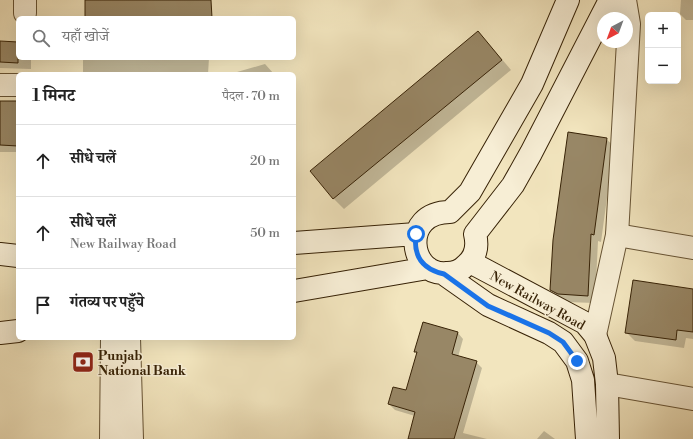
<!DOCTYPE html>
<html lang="hi">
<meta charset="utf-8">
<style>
:root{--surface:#fff;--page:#f2f2f2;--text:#222;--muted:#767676;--line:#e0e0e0}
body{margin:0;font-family:"Libre Bodoni","Noto Serif Devanagari",serif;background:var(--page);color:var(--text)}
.controls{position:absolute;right:12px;top:12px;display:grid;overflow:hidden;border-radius:6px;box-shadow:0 4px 16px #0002}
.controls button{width:36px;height:36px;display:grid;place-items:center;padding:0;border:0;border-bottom:1px solid var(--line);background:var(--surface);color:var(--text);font:20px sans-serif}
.compass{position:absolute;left:597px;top:12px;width:36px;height:36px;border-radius:50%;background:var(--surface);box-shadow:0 4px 16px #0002;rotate:221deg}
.stop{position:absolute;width:12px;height:12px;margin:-9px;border:3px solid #1a73e8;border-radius:50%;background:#fff}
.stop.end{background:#1a73e8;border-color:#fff;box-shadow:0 1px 4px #0008}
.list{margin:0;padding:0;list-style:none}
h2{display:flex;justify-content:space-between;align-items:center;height:52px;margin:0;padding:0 16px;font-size:17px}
h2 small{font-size:13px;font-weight:400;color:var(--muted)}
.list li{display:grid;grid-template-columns:26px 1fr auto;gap:12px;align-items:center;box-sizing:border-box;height:72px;padding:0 16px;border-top:1px solid var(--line)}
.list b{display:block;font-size:15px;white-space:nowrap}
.list p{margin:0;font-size:13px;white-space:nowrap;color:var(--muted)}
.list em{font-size:13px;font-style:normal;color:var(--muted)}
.icon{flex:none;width:22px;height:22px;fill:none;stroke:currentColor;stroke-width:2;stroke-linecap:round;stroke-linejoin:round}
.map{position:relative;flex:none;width:693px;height:439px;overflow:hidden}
.search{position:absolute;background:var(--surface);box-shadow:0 4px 16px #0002;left:16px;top:16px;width:280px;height:44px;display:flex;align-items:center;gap:10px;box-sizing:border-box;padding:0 14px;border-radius:6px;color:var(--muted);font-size:15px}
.panel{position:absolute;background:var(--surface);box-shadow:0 4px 16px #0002;left:16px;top:72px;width:280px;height:268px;border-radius:6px}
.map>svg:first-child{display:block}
.shadow{fill:#0003}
.building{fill:#988766;stroke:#372206}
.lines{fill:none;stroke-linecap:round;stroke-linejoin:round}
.minor-casing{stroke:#665334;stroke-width:24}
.tertiary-casing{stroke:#665334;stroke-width:24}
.secondary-casing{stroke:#372206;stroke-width:24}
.minor{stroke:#f7eed5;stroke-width:22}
.tertiary{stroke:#f7eed5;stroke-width:22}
.secondary{stroke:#f7eed5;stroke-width:22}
.route{stroke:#1a73e8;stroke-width:5}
.labels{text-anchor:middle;stroke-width:3;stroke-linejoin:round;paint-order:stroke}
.street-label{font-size:13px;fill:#372206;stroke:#f7eed5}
.poi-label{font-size:13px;font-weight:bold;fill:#372206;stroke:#f7eed5;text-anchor:start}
</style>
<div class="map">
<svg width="693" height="439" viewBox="0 0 693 439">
<rect width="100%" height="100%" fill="#f2e5be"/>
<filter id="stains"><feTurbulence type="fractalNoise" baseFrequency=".005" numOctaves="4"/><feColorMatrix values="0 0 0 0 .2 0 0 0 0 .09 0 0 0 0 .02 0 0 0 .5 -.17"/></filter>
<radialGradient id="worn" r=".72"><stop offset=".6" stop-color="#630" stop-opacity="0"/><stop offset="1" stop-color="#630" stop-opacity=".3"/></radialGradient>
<path class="shadow" d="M681 0H693V20H686L680 14Z
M478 32 488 43 511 70 344 209 334 199 311 171Z
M0 42 18 43V58H31V69L0 68Z
M83 58H209L208 74H83Z
M265 64 274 74H237V72Z
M0 102H18V152H0Z
M606 139 614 146 601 242 598 241 595 303 566 302 559 298 551 290Z
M294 153 296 161 294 162Z
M693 290V339L686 338 684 348 635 341 626 332Z
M423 323 458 333 463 339 458 357 476 362 482 368 463 433 487 439H412L415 416 395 410 389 404 406 392 417 353 416 352Z
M544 431 555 439H537Z"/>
<path class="building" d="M85 0H211L212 18H85Z
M478 31 502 60 333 199 310 171Z
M0 41 18 42V63L0 62Z
M0 101H18V146L0 145Z
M568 132 607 138 594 235 591 234 588 296 558 294 550 290 553 240Z
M633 280 693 289V332L677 330 676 340 625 333Z
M423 322 458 332 452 354 477 361 454 439H408L415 412 388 404 393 387 406 390 417 352H414Z"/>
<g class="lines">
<g class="minor-casing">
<path id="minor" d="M25 0V13
M0 85H18
M617 235 693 248
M129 338 132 439
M111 439 112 338"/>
</g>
<g class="tertiary-casing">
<path id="tertiary" d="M595 335 617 235 629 24 625 0
M607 384 693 399"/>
</g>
<g class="secondary-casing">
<path id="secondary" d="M568 0 532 84 470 192 450 212C400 212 409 277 447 273 455 273 461 271 466 265 476 257 478 246 475 234L513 185 531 153 610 0
M294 243 416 234
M0 254 18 256
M470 262 585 323 595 335 604 358 607 384 608 439
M444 274 488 305 549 333 563 342 577 361 583 380 587 439
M294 291 428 268
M0 333 18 331"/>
</g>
<use href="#minor" class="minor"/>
<use href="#tertiary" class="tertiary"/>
<use href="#secondary" class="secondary"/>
</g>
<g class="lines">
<path class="route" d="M416 234C413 256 422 269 444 274L488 306 549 333 563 342 577 361"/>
</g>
<defs>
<g id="bank-square" transform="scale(1.15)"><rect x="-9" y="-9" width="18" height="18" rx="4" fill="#8f2418" stroke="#f7eed5"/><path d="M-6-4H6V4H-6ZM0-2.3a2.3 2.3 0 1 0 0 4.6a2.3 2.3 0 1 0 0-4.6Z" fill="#fff"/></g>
</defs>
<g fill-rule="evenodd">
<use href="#bank-square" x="83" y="362"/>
</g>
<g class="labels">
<g class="street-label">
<text transform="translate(538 300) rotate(29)" y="5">New Railway Road</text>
</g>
<g class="poi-label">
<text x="98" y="360">Punjab<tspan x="98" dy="15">National Bank</tspan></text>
</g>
</g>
<rect width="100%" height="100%" filter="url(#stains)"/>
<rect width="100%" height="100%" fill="url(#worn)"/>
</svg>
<div class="controls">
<button>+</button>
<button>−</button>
</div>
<svg class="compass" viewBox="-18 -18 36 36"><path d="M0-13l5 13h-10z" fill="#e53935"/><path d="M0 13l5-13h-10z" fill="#767676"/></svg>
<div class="stop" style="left:416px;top:234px"></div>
<div class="stop end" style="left:577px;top:361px"></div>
<div class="search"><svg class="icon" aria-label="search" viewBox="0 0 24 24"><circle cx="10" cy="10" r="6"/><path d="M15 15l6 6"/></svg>यहाँ खोजें</div>
<section class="panel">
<h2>1 मिनट<small>पैदल · 70 m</small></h2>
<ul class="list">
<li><svg class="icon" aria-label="ahead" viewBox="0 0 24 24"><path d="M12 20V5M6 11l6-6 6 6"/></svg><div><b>सीधे चलें</b></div><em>20 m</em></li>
<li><svg class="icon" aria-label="ahead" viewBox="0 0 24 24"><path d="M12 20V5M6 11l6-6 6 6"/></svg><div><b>सीधे चलें</b><p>New Railway Road</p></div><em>50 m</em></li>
<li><svg class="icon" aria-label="arrive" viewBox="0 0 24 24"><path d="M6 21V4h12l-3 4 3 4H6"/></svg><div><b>गंतव्य पर पहुँचे</b></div></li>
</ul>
</section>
</div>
